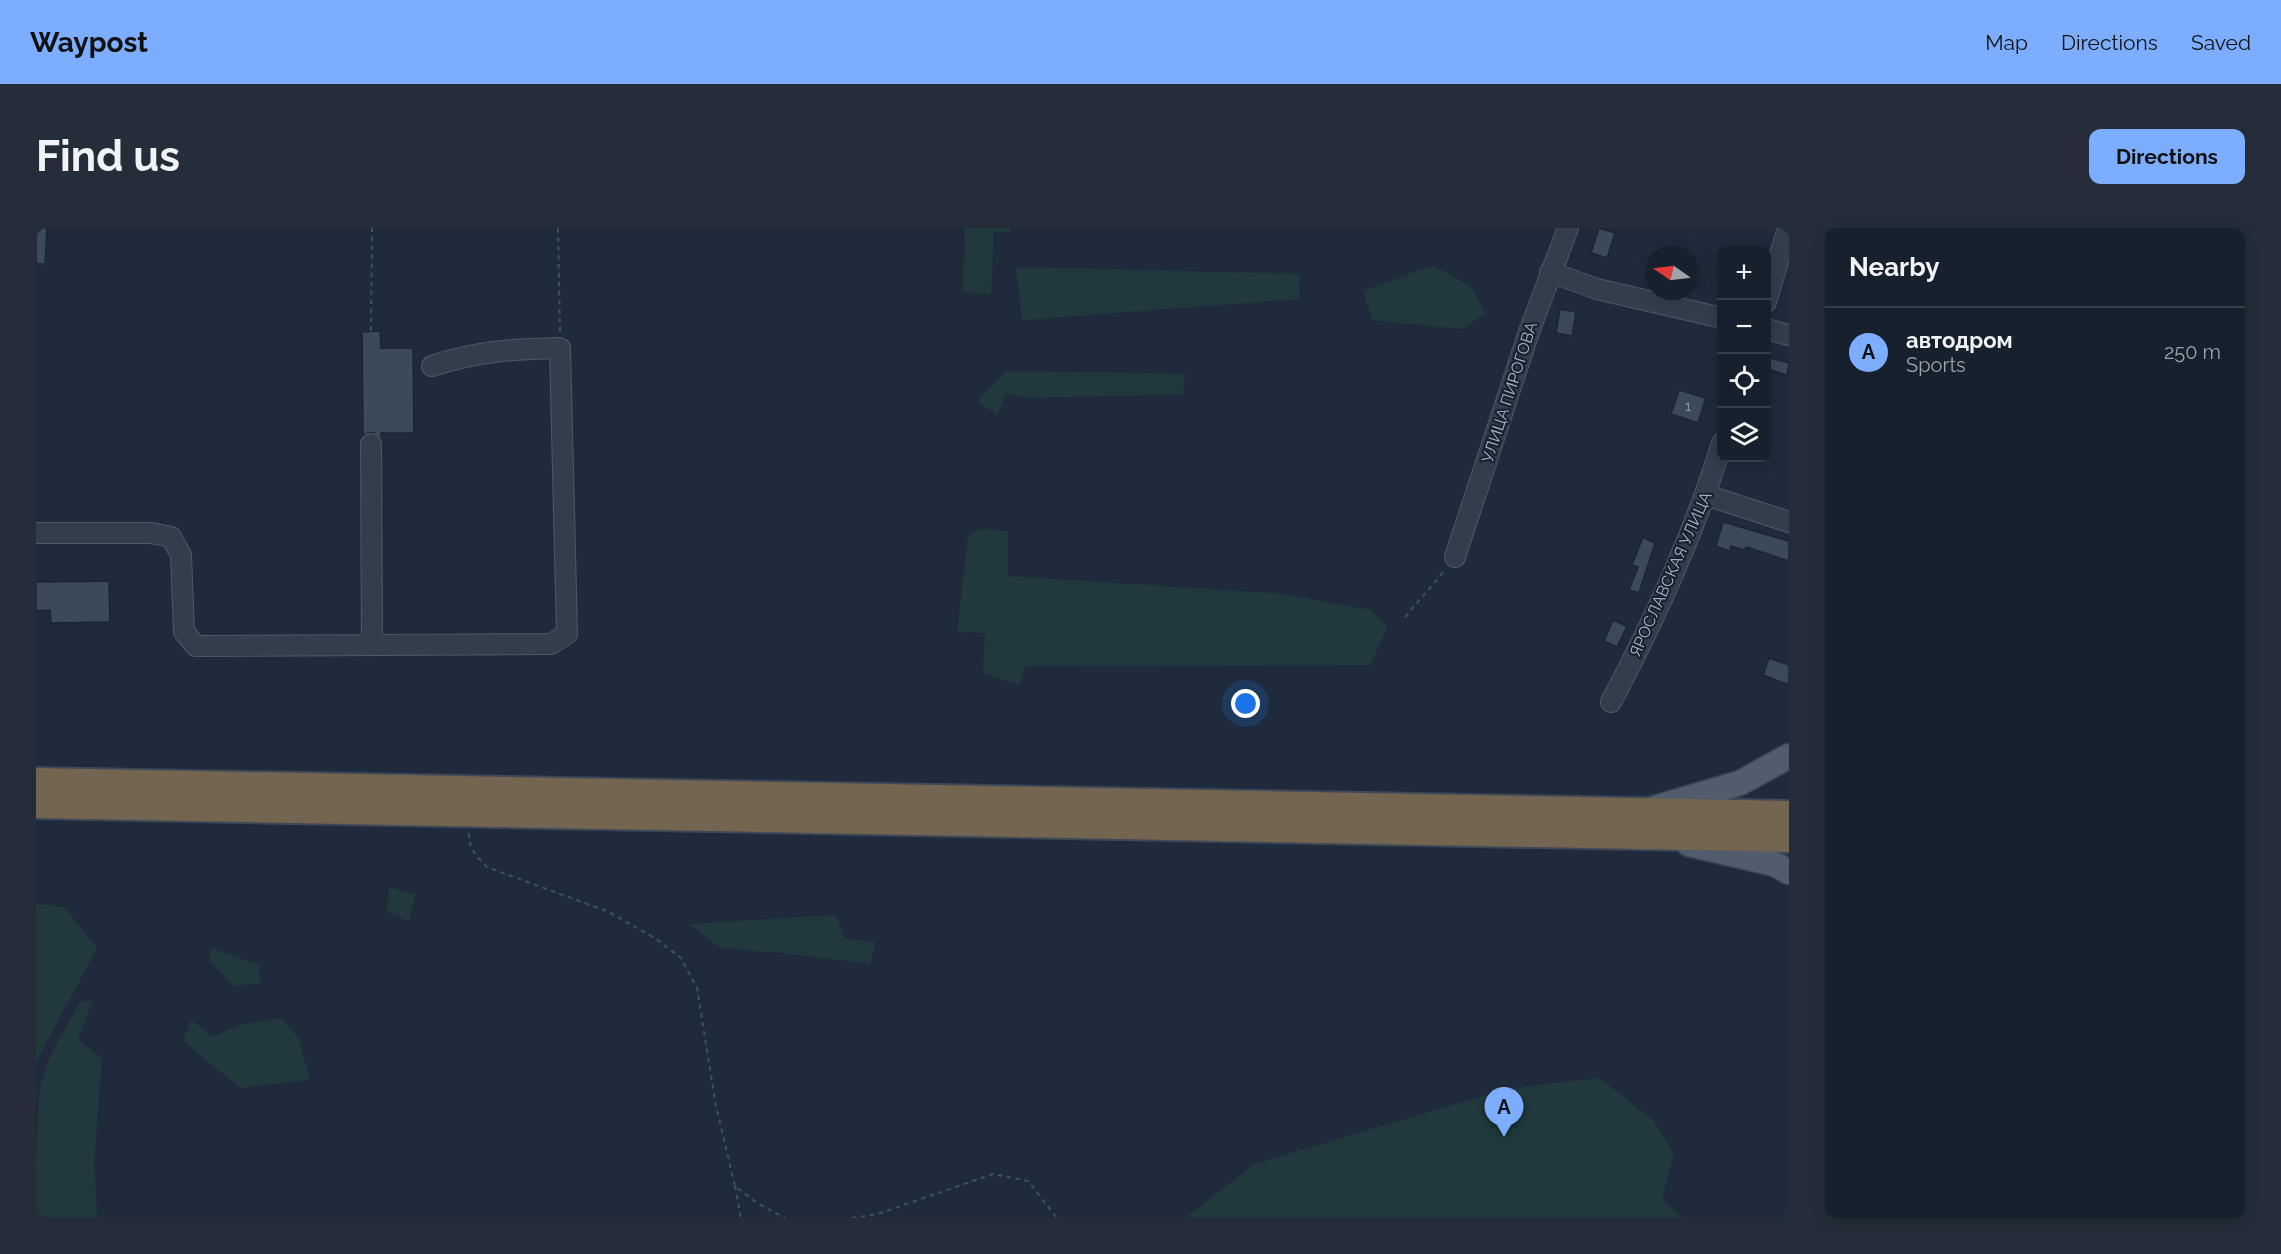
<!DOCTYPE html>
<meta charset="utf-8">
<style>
:root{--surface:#17202d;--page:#242d39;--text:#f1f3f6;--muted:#9ea3aa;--line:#363e49;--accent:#7cadff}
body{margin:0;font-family:Raleway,sans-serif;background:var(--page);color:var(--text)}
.controls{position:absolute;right:18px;top:18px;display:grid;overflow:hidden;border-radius:12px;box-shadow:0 3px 15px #0003}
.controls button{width:54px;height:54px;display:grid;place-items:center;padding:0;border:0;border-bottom:2px solid var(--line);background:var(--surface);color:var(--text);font:30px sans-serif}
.compass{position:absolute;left:1609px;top:18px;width:54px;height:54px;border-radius:50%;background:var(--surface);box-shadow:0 3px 15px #0003;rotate:284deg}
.you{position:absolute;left:1210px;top:476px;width:21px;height:21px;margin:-15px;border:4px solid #fff;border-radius:50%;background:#1a73e8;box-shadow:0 0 0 9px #1a73e833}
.badge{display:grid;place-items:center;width:39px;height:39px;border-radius:50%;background:var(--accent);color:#111;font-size:20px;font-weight:700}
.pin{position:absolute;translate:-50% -50px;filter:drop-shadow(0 2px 3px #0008)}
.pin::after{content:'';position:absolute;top:32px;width:21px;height:18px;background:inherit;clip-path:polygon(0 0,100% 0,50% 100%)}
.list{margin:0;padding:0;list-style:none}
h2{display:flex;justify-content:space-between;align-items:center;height:78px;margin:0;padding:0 24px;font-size:26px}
h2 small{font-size:20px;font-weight:400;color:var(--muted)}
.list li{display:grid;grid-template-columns:39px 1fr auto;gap:18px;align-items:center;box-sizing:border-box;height:90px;padding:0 24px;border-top:2px solid var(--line)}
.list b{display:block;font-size:22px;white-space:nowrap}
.list p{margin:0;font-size:20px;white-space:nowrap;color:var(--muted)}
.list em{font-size:20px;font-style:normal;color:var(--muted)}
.icon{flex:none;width:33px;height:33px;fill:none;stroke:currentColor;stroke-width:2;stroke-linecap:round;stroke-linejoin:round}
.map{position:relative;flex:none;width:1753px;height:990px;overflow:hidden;border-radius:12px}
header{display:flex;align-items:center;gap:36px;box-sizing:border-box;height:84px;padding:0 30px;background:var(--accent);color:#111}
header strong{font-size:28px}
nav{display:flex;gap:33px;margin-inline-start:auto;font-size:21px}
.intro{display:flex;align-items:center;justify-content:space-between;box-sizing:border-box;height:144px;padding:0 36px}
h1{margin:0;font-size:42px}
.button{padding:15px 27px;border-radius:12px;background:var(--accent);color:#111;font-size:21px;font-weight:700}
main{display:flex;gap:36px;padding:0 36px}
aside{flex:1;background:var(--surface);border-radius:12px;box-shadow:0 3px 15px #0003}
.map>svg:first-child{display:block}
.green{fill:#21393d}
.building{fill:#3b495b;stroke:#1b2433;stroke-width:1.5}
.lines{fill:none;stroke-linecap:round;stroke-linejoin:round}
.minor-casing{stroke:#4e5867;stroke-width:22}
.major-casing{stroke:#3d4655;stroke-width:27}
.highway-casing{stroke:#3e4857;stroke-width:32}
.path{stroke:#3c5557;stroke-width:2;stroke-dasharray:4.5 4.5;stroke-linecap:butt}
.minor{stroke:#333d4c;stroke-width:20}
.major{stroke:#515c6c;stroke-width:24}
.highway{stroke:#73654f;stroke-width:28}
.labels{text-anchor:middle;stroke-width:4.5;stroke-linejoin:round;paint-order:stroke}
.number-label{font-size:14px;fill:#919cad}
.street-label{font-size:16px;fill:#aeb8c8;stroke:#192231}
</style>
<header>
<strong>Waypost</strong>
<nav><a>Map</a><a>Directions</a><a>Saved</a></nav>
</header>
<div class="intro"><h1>Find us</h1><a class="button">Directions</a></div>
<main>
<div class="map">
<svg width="1753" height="990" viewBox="0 0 1753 990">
<rect width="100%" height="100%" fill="#1f2b3c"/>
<path class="green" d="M929 0H974V4H958L955 67 927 63Z
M1397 37 1436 60 1449 85 1427 101 1336 92 1328 63Z
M980 39 1264 46 1263 71 986 92Z
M970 143 1149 146 1147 166 992 170 970 165 961 187 942 173Z
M944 301 972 303V348L1246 366 1335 382 1351 399 1334 437 990 438 983 457 947 445 949 405 921 404 932 309Z
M353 659 380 667 372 693 351 684Z
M0 676 28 679 61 720 0 834Z
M800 687 809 711 839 714 834 736 748 725 685 720 653 696Z
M176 720 223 737 225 755 197 758 173 732Z
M57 773 42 811 66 831 58 933 61 990H0C0 948 0 902 4 861 10 830 29 801 44 774Z
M244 790 263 811 274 852 204 860 147 813 155 792 177 809 203 797Z
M1563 850 1617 892 1638 926 1626 970 1646 990H1149L1219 936 1470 861Z"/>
<path class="building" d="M0 0H11L9 36H0Z
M1563 0 1579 5 1571 30 1555 25Z
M1524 81 1540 84 1536 108 1520 105Z
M344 103 345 120H377L378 205H345V210L336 204 327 207 326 104Z
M1734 130 1753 135 1751 147 1731 141Z
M1643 162 1670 170 1662 195 1635 186Z
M1687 294 1753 313V333L1710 319 1709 322 1695 318 1694 323 1680 318Z
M1607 309 1619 315 1603 365 1593 362 1602 339 1596 337Z
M73 353 74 394 15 395 14 382 0 383V354Z
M1577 392 1591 398 1581 419 1568 413Z
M1733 430 1753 437V457L1727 447Z"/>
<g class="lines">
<g class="minor-casing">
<path id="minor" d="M1514 44 1561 61 1686 90
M1730 74 1752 0
M1730 101 1753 107
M335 216 336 417
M1670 267 1753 294
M0 305H115L135 309 145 327 148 404 160 418 515 416 531 406 524 120C477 121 442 123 396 138
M1419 329 1493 104 1532 0
M1575 474C1618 393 1659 303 1686 215"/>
</g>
<g class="major-casing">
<path id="major" d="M1619 580 1704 555 1753 528
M1653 616 1739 636 1753 644"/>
</g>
<g class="highway-casing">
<path id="highway" d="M0 554 1753 587
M0 576 1753 610"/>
</g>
<path class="path" d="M522 0 524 105
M335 103 336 0
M1369 389 1410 341
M433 605C432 620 441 629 451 639L573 684 620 711 645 730 661 760 680 878 699 958 721 975 749 990
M699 958 705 990
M816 990 842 986 957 946 992 953 1021 990"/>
<use href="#minor" class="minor"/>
<use href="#major" class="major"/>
<use href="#highway" class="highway"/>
</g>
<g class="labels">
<g class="number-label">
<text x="1652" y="183">1</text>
</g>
<g class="street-label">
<text transform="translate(1473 164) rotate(-72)" y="6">УЛИЦА ПИРОГОВА</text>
<text transform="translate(1634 346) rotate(-66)" y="6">ЯРОСЛАВСКАЯ УЛИЦА</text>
</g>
</g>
</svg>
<div class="controls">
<button>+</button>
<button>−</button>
<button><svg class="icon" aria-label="locate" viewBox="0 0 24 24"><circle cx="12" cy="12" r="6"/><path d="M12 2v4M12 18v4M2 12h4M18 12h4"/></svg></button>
<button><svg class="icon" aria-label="layers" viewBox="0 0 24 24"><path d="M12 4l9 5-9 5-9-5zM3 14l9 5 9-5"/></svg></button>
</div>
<svg class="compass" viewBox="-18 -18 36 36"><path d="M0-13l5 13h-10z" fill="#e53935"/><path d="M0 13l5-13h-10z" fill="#9ea3aa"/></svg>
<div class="you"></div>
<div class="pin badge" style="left:1468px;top:909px">A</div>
</div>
<aside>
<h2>Nearby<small></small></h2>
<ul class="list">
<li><span class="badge">A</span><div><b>автодром</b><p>Sports</p></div><em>250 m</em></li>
</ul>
</aside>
</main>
